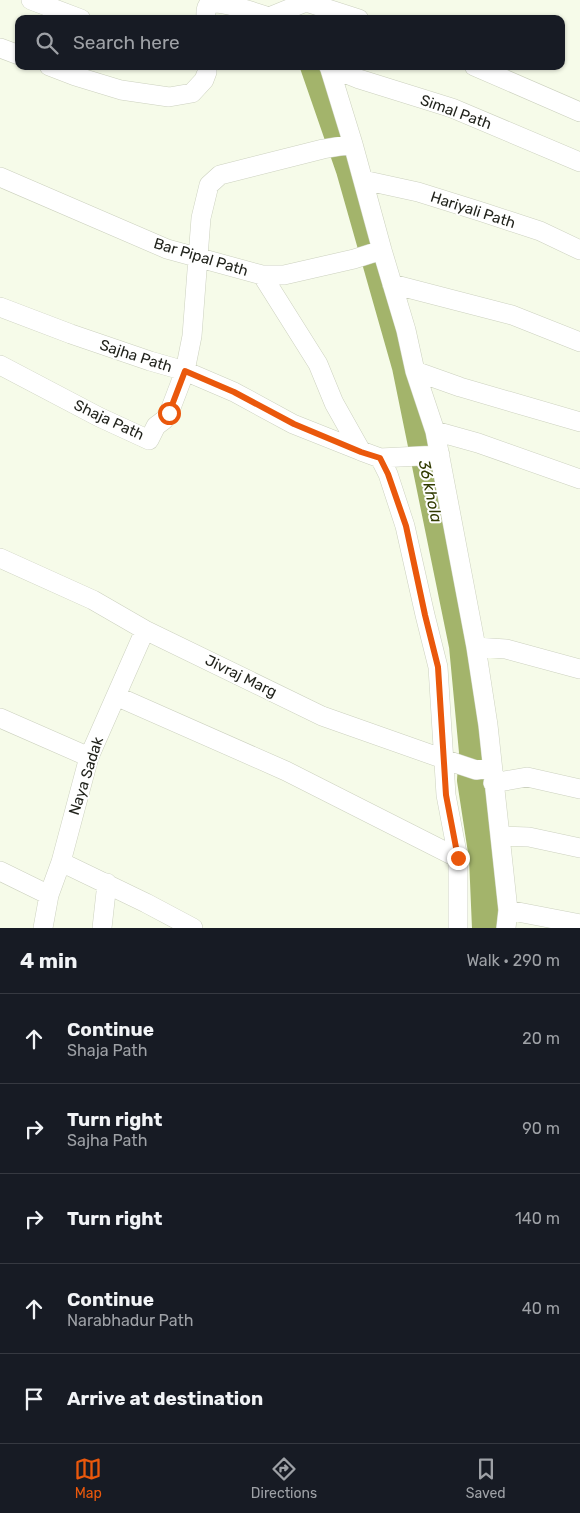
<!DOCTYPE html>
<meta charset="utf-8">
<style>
:root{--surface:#171b24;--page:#242831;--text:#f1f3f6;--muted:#9ea1a6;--line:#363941;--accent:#ea580c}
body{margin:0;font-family:Rubik,sans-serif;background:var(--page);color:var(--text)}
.stop{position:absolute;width:15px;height:15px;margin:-11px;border:4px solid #ea580c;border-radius:50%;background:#fff}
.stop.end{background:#ea580c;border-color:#fff;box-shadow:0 1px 5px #0008}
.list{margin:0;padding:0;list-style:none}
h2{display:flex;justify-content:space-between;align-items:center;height:65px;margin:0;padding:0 20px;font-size:21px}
h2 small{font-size:16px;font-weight:400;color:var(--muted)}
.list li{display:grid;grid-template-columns:32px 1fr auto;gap:15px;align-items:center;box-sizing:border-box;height:90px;padding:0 20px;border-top:1px solid var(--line)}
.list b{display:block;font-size:19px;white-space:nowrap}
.list p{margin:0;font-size:16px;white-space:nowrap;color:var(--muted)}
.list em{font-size:16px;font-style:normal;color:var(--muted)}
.icon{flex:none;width:28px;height:28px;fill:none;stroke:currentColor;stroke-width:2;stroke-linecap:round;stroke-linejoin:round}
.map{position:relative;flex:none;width:580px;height:928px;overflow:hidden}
.search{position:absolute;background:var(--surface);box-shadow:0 1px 4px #0004;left:15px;right:15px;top:15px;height:55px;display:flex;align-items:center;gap:12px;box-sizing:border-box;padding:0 18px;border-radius:10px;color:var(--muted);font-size:19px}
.sheet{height:515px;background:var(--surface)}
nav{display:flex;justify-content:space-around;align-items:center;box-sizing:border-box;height:70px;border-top:1px solid var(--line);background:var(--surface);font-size:14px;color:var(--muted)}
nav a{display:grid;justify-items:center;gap:2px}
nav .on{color:var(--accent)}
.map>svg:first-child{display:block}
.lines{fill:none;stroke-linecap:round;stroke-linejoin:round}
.river{stroke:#a3b46b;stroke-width:28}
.minor-casing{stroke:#ccd1bf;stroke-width:20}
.minor{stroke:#fff;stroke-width:19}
.route{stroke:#ea580c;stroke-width:6}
.labels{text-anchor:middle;stroke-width:4;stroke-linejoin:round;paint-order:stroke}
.street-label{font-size:15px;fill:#1f211a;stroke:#fff}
.water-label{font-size:16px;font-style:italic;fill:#313b01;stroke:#fff}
</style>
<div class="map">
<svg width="580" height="928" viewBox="0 0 580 928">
<rect width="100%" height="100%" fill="#f6fbe9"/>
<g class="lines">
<path class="river" d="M314 66 350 170 406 367 463 646 473 752 471 780 483 858 486 928"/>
<g class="minor-casing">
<path id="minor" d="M31 0 81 19
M206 19C206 14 205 8 209 4 219 0 257 13 269 17L306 2 359 19
M0 48 19 55
M49 66 75 76 121 90 169 97 192 93 204 80 207 72V66
M329 66 353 144 382 250 406 330 415 371 435 431 476 647 488 725 508 910 506 928
M474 66 580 112
M329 67 359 79 452 108 580 162
M0 177 167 249 262 275H284L354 259 382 250
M363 180 418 192 482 212 540 231 580 250
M262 275 318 364 334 403 361 451
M392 284 512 315 580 342
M0 307 71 334 150 361 185 371 234 392 293 424 361 451 380 458 440 455
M0 365 99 417 149 440 156 426 164 420 169 413 185 371 192 336 201 218 209 185 220 175 323 149 353 144
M415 371 460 387 580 422
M435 431 478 443 580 479
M380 458 388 474 405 526 425 615 438 667 446 795 458 858V928
M0 558 93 600 145 630 322 716 458 764 476 770 491 768
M476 647 506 649 580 669
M116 696 286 771 458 858
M0 718 89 757
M493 783 527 777 580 789
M500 836 529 837 580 848
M61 862 146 903 193 928
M0 871 49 895
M508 910 580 924
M43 928 49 895 61 862 89 757 145 630
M102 928 107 883"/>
</g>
<use href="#minor" class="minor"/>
</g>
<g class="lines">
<path class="route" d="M169 413 185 371 234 392 294 424 361 452 380 458 388 474 406 526 425 615 438 667 446 795 458 858"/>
</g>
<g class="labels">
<g class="street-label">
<text transform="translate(456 112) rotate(20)" y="5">Simal Path</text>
<text transform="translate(473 210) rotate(18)" y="5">Hariyali Path</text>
<text transform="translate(201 257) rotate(17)" y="5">Bar Pipal Path</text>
<text transform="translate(136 356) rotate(18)" y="5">Sajha Path</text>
<text transform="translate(109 420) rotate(25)" y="5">Shaja Path</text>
<text transform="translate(241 676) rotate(26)" y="5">Jivraj Marg</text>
<text transform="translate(86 776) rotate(-72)" y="5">Naya Sadak</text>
</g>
<g class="water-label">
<text transform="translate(431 491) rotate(78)" y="6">36 khola</text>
</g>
</g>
</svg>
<div class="stop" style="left:169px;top:413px"></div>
<div class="stop end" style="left:458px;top:858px"></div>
<div class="search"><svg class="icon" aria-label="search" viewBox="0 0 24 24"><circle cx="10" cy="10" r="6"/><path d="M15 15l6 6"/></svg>Search here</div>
</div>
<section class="sheet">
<h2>4 min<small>Walk · 290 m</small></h2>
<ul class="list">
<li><svg class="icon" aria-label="ahead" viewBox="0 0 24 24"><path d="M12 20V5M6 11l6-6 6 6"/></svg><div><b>Continue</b><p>Shaja Path</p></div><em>20 m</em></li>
<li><svg class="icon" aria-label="right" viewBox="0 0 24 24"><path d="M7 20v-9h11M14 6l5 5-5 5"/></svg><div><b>Turn right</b><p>Sajha Path</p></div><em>90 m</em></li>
<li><svg class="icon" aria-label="right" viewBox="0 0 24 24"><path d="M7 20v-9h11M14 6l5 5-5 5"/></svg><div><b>Turn right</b></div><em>140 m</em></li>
<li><svg class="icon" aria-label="ahead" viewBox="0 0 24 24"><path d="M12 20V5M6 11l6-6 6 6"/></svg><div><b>Continue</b><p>Narabhadur Path</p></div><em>40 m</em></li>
<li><svg class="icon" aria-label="arrive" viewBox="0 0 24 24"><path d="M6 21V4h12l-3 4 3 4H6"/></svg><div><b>Arrive at destination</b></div></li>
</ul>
</section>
<nav>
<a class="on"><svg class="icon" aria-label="map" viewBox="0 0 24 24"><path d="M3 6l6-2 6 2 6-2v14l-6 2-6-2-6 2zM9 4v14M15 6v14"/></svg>Map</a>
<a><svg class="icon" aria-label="directions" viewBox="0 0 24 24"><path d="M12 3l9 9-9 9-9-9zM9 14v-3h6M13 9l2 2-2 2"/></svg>Directions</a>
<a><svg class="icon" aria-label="saved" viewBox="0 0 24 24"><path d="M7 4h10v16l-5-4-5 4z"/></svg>Saved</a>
</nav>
